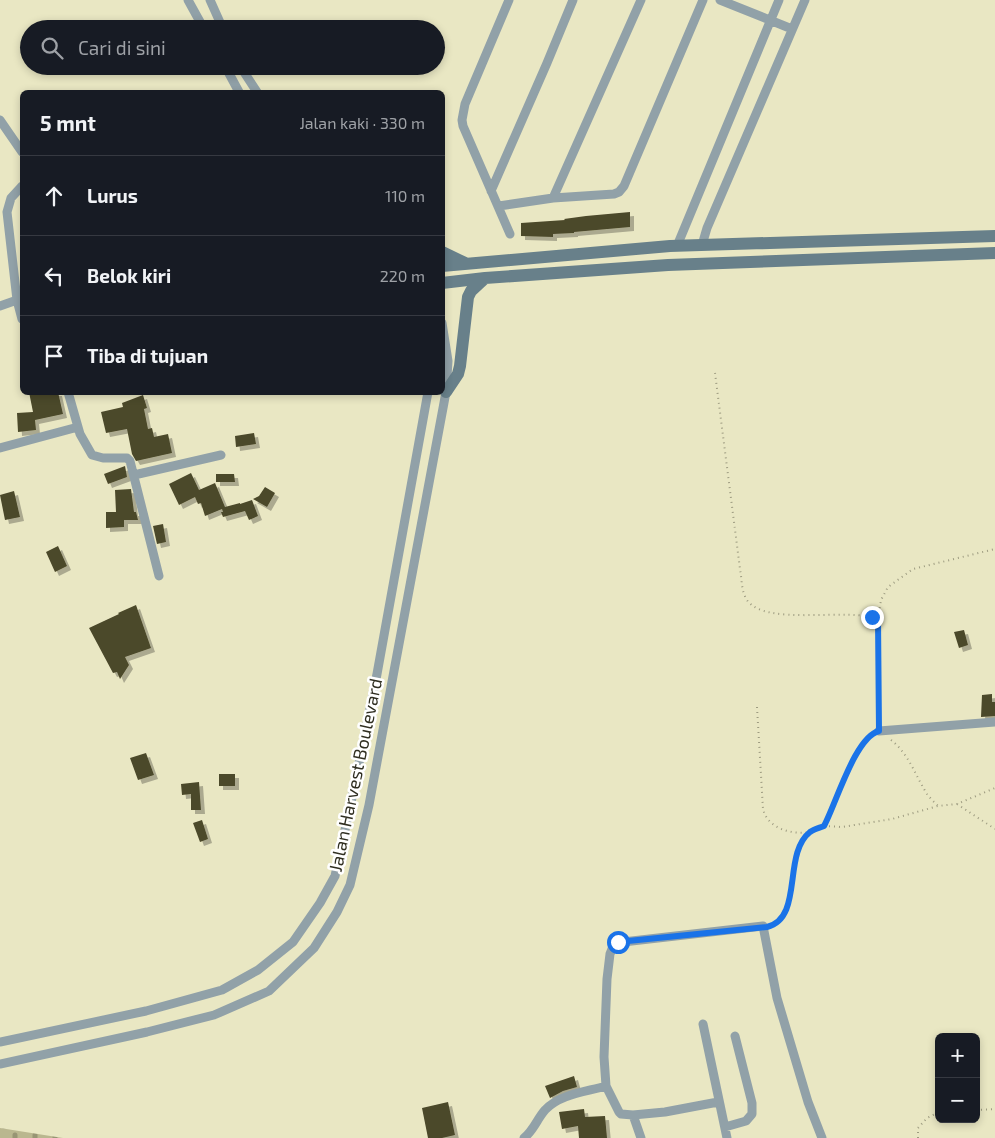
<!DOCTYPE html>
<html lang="id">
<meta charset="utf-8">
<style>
:root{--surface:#171b24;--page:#20242c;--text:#f1f3f6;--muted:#9ea1a6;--line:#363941}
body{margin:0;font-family:"Exo 2",sans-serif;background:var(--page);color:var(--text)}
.controls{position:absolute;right:15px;bottom:15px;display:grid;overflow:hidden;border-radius:8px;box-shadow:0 2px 8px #0003}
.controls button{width:45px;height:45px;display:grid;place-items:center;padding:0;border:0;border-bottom:1px solid var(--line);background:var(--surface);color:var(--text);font:25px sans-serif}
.stop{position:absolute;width:15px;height:15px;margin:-11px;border:4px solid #1a73e8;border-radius:50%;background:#fff}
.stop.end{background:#1a73e8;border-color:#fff;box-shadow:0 1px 5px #0008}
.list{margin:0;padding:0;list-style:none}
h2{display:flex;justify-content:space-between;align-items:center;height:65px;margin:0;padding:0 20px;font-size:21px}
h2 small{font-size:16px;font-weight:400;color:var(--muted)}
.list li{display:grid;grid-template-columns:32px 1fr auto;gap:15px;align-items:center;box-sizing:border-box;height:80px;padding:0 20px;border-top:1px solid var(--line)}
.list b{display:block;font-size:19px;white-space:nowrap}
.list em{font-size:16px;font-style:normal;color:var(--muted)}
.icon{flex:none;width:28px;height:28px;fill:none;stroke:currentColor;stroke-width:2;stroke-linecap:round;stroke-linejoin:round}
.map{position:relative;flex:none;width:995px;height:1138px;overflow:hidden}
.search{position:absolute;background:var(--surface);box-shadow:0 2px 8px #0003;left:20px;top:20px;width:425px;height:55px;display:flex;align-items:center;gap:12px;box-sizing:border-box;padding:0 18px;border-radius:28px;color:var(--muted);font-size:19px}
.panel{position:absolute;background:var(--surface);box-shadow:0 2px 8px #0003;left:20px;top:90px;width:425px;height:305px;border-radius:8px}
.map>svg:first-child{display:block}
.cemetery{fill:url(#cemetery-stones)}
.building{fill:#4b482a;filter:url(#shadow)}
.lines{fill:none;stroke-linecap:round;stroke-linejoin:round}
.path{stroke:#9d9b80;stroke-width:2;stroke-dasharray:1 4;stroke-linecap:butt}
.street{stroke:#91a1a8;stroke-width:9}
.secondary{stroke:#68808a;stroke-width:12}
.route{stroke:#1a73e8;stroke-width:6}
.labels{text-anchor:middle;stroke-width:5;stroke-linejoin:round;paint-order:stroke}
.street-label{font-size:18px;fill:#302f21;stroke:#fff}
</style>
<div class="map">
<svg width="995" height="1138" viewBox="0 0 995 1138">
<defs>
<pattern id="cemetery-stones" width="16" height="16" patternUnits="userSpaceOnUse" patternTransform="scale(1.25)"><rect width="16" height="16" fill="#bab78f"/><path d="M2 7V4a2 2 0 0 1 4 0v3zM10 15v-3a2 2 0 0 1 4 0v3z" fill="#989574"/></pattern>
<filter id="shadow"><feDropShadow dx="4" dy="4" stdDeviation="0" flood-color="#0004"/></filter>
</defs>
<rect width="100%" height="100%" fill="#e9e7c3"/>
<path class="cemetery" d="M0 1128 63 1138H0Z"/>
<path class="building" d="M630 212V227L574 232V233L553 234V237L521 236V223L565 220 564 219 586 216Z
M29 392H58L63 414 35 420 36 430 18 432 17 413 33 412Z
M143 395 147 408 144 409 148 429 152 428 154 437 168 434 172 453 136 461 132 454 127 429 106 433 101 412 123 407 122 403Z
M254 433 256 444 236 447 235 436Z
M125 466 127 477 108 484 104 474Z
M191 473 199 490 215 483 225 507 240 503V504L252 500 258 516 249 520 245 511 223 517 221 512H223L222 509 205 516 201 503 198 504 195 497 179 505 169 484Z
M216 474H234L235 482H216Z
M265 487 275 493 267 507 253 499 259 496Z
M131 489 134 512H136L138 520H124V527L106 528V512H116L115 490Z
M14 491 20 517 5 520 0 495Z
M163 524 166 542 157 544 153 526Z
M58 546 67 566 55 572 46 552Z
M136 605 151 648 125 657 129 665 120 679 117 672 113 673 89 628 119 614 118 613Z
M964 630 968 645 959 648 954 632Z
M992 694V702H995V716L981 717 982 695Z
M146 753 154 775 138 780 130 758Z
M219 774H235V786H219Z
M199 782 201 810H191V794L182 795 181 784Z
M202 820 208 839 200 842 193 823Z
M574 1076 577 1087 563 1091 550 1098 545 1086Z
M448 1102 455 1135 442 1138H428L422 1108Z
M584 1109 585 1117 605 1116 607 1138H579L578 1126 562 1129 559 1112Z"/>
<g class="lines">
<path class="path" d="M715 373 740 569C742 579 741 591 747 600 765 627 849 607 878 619
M757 707 763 809C768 829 792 835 811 832
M879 723 878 619 881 600 888 587 913 569 995 549
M891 740C909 754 915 775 927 794 930 798 934 802 938 806
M957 804 995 829
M824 826 842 827 892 819 938 806 957 804 995 788
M773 925 779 921 788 906 794 866 802 841 811 832 824 826 834 804 845 776 870 734
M976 1110 995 1109
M918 1138V1128L927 1118 939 1112"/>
<path class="street" d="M188 0 204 29
M210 0 223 29
M509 0 465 104 462 120 463 126 510 234
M720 0 792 29
M225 66 239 92
M240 66 257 92
M0 120 22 152
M491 191 547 63 573 0
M553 198 641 0
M499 206 553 198 614 194 619 192 624 186 703 0
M702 245 707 228 805 0
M677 246 779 0
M17 300 22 319
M0 306 17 300 7 212 11 198 22 186
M68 392 80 434 92 455 103 458H127L130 461 159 576
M0 448 78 427
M134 475 221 455
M879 731 995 722
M703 1024 727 1138
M0 1042 146 1011 222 990 258 970 293 942 320 903 335 876 353 793 377 674 428 392
M0 1064 147 1032 214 1015 269 991 314 948 337 912 350 885 369 805 446 392 448 361 442 323
M633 1115 665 1112 718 1102
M725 1127 746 1121 752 1114V1103L735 1036
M524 1138C534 1130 537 1119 545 1110 560 1094 586 1092 606 1086
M641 1138 633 1115 621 1114 619 1112 606 1086 604 1057 607 979 610 954 614 944 623 942 763 926 777 998 808 1102 822 1138"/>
<path class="secondary" d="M442 252 465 263
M442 266 670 246 995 236
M442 283 485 278 668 265 995 253
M446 392 458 374 460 366 468 297 471 291 485 278"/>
</g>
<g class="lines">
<path class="route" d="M618 942 767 927C804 918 782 854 810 832 814 829 819 828 824 826 836 804 855 737 879 731L878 619 872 617"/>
</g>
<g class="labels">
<g class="street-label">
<text transform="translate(356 775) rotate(-78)" y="6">Jalan Harvest Boulevard</text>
</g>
</g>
</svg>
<div class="controls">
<button>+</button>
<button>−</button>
</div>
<div class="stop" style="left:618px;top:942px"></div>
<div class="stop end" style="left:872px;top:617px"></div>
<div class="search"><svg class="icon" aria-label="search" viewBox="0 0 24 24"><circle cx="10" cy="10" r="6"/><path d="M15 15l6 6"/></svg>Cari di sini</div>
<section class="panel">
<h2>5 mnt<small>Jalan kaki · 330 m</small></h2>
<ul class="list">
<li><svg class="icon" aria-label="ahead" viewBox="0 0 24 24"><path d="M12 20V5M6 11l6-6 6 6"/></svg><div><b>Lurus</b></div><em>110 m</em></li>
<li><svg class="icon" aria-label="left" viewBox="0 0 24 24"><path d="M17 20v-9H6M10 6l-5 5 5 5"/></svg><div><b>Belok kiri</b></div><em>220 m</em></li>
<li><svg class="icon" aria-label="arrive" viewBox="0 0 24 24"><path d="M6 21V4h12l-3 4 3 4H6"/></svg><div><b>Tiba di tujuan</b></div></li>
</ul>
</section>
</div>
